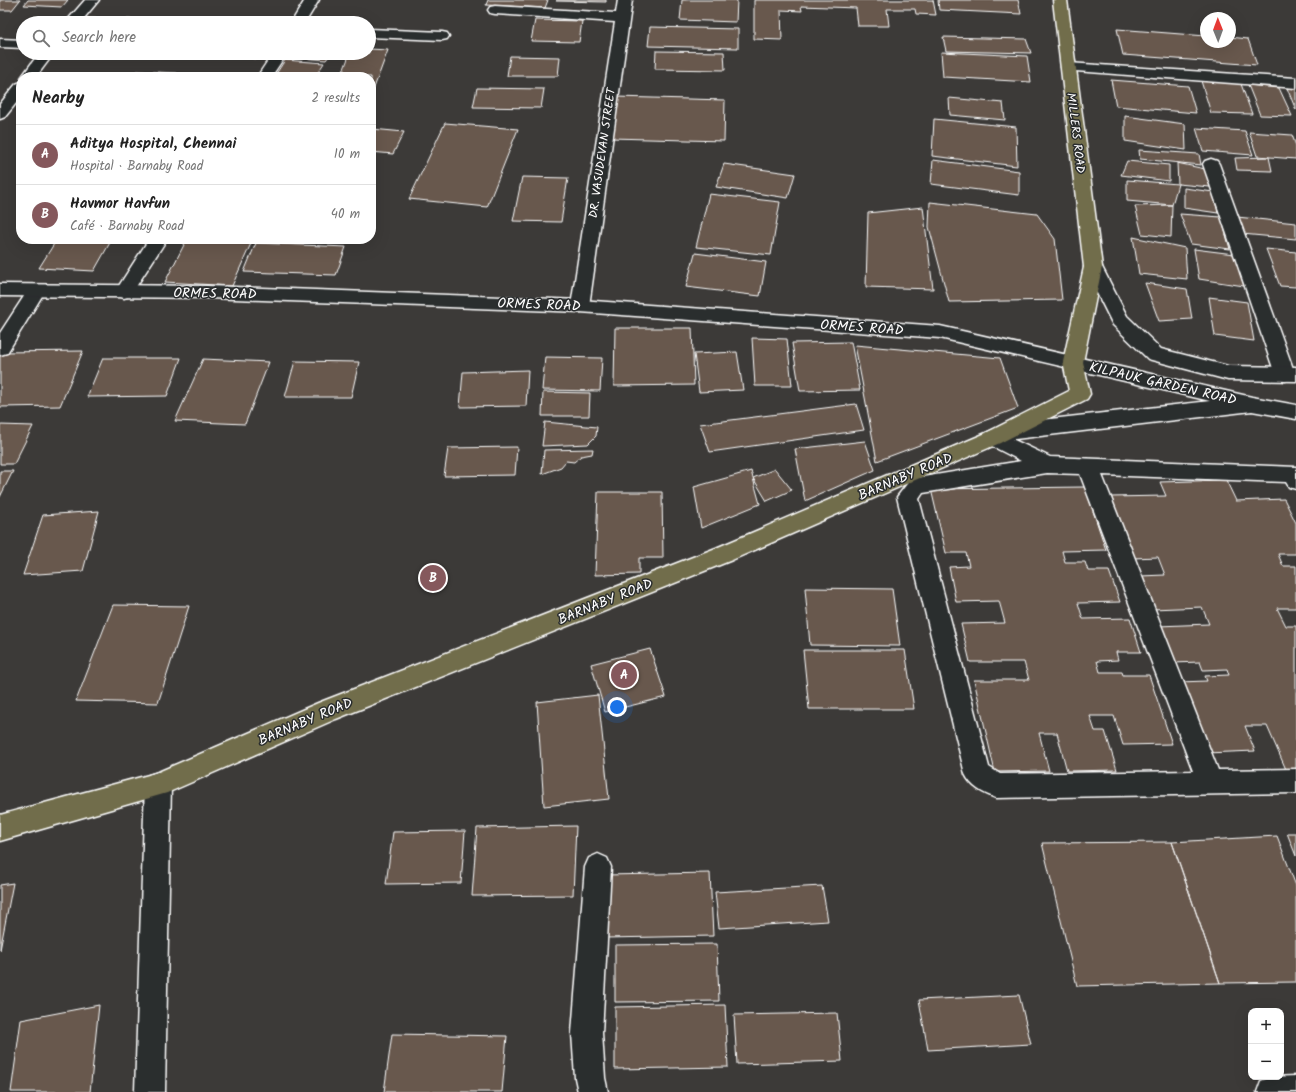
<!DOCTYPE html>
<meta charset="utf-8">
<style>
:root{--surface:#fff;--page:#f6f6f6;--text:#222;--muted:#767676;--line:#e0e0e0;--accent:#85585c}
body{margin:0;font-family:Kalam,sans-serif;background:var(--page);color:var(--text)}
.controls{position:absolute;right:12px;bottom:12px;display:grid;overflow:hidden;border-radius:8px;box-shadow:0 4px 16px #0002}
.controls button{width:36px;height:36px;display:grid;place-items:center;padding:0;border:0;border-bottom:1px solid var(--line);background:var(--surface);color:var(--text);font:20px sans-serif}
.compass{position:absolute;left:1200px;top:12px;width:36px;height:36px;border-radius:50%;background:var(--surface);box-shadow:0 4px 16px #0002;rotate:359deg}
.you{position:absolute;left:617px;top:707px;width:14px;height:14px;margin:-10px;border:3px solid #fff;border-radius:50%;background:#1a73e8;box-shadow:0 0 0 6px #1a73e833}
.badge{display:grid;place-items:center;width:26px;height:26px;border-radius:50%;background:var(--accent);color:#fff;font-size:13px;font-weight:700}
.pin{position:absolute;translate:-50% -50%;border:2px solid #fff;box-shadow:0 1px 4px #0006}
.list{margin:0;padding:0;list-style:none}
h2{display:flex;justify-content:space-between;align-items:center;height:52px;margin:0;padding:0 16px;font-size:17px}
h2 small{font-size:13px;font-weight:400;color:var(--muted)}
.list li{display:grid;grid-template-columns:26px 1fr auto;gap:12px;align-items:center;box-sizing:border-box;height:60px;padding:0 16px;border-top:1px solid var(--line)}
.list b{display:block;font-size:15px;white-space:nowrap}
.list p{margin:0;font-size:13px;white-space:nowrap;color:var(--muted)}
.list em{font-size:13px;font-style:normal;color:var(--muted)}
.icon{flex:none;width:22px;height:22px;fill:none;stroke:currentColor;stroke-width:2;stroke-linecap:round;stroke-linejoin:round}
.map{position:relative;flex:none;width:1296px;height:1092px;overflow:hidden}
.search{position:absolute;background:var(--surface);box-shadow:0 4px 16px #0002;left:16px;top:16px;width:360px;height:44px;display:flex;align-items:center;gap:10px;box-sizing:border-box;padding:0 14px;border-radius:22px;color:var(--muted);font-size:15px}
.panel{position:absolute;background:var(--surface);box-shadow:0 4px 16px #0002;left:16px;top:72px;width:360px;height:172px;border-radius:16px}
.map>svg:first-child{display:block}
.building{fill:#67584e;stroke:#fff}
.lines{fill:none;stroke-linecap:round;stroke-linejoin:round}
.street-casing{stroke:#fff;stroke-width:3}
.secondary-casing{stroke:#fff;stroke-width:3}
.primary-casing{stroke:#fff;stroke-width:3}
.street{fill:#2a2d2e;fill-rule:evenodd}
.secondary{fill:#2a2d2e;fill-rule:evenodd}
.primary{fill:#716d4b;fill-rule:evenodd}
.labels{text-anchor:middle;stroke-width:3;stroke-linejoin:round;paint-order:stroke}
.far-street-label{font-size:12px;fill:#fff;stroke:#2a2d2e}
.street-label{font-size:14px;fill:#fff;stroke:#2a2d2e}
</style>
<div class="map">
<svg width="1296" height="1092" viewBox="0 0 1296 1092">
<rect width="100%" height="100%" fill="#3c3a38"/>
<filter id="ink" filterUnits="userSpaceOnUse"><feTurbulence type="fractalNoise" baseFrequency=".025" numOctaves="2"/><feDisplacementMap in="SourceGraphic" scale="8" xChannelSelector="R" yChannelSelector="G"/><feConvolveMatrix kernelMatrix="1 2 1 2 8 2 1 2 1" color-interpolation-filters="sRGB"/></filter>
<g filter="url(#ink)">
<path class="building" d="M0 0H20L12 10H0Z
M28 0H68L62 7 24 5Z
M488 0H548L545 8 486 5Z
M557 0H606V2L556 1Z
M682 0H737L736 22 680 20Z
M754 0H933L936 15 916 14 915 9H887L889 26H858L856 8 801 6 802 11 781 10 782 40 754 39Z
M938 0H1018L1021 14 939 10Z
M83 18 159 20 157 23H80Z
M535 20 582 21 579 42 531 41Z
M650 27 738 29V48L648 46Z
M1117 29 1206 36V42H1230V37L1248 39 1257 65 1123 55Z
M943 37 1026 39 1031 53 946 51Z
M369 49 388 50 371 96V77H341L350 53H369Z
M656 51 724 52 725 70 655 69Z
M941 52 1027 56 1031 82 943 77Z
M290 53H331L326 60 288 57Z
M510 56 560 57 558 76H507Z
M285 60 324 63 315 77H274Z
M136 71 177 73 175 77H132Z
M50 76 98 77H49Z
M1111 80 1188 86 1196 113 1116 106Z
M1201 81 1241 84 1252 114 1211 113Z
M1248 85 1279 88 1292 116 1260 115Z
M477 88 544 89 541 108 473 107Z
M1287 88 1296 89V110Z
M616 97 725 100 724 141 611 138Z
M949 98 1003 103 1005 120 950 115Z
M1125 116 1185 124 1186 150 1125 141Z
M934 119 1016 127 1017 166 932 156Z
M445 123 518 129 487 207 409 199Z
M1196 128 1245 131 1253 155 1203 151Z
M372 129 404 132 393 154 371 152Z
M1249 132 1292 135 1296 146V159L1257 156Z
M1139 150 1199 154 1201 165 1140 159Z
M1269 157 1272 171 1237 170 1235 158Z
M933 160 1019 171V195L931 184Z
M1127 161 1169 165V181L1121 175Z
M1177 163 1205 169 1210 187 1178 184Z
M724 164 795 174 788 198 716 187Z
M522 177 568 178 561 222 513 221Z
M1127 180 1178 184 1172 205 1127 201Z
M1184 188 1213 192 1218 213 1184 208Z
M709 194 780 202 771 255 696 247Z
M930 202 1037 214 1055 239 1062 300 949 302 929 227Z
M1172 205 1171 237 1142 234 1135 206Z
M923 207 933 289 866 287 868 213Z
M1180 214 1221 217 1230 249 1191 244Z
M1237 217 1296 223V239L1242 234Z
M1133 237 1185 248 1187 279 1139 274Z
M57 239H112L94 271 39 268Z
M187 239H253L232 286 165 282Z
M256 243 346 247 336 275 244 272Z
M1194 249 1234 254 1244 286 1199 279Z
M1266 249 1296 252V287L1280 286Z
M695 253 766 262 760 296 686 287Z
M1145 283 1187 289 1192 319 1159 321Z
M1209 297 1247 302 1254 341 1215 336Z
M615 328H692L694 385 614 386Z
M752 338 787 339 792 386H755Z
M851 342 860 390 800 391 792 343Z
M855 345 1000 358 1018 408 877 461Z
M83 351 60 406 0 407V357L2 352Z
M737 352 743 390 699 392 694 354Z
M545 357 602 358 600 391 542 390Z
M103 358H181L167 396 87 397Z
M203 359 269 362 245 424 175 421Z
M295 361 359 362 351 397H285Z
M528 370 526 406 460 407 463 372Z
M543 392 590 393 589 416H542Z
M856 404 864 430 710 452 700 424Z
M545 422 597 427 596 436 588 444 542 446Z
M0 425 33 426 14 464H0Z
M865 441 875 470 805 501 795 449Z
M517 447 515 475 444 476 448 448Z
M593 449 592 454 581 456 574 462 566 461 561 467 542 474 544 450Z
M775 469 792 490 767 501 753 478Z
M0 471H13L0 497Z
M751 471 760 504 701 528 694 487Z
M1226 480 1236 501 1284 499 1296 523V554H1278L1283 566H1296V608H1277L1286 626H1296V773L1288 774 1267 726H1245L1255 751 1206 753 1179 682 1207 681 1205 676 1229 675 1227 669 1203 670 1200 662 1173 663 1158 626 1209 624 1202 607 1152 609 1140 576 1165 575 1158 557 1133 558 1110 497 1166 496 1160 482Z
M1085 487 1106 550 1062 551 1065 562H1085L1088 571H1109L1120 602 1078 603 1083 619 1130 618 1141 652H1116L1118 660 1097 661 1100 672H1122L1123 675H1149L1172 744 1123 745 1114 716H1090L1095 731H1105L1117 770 1067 771 1057 733H1039L1049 771 995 772 974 680H1029L1024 662H970L961 624 1005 623 999 601 956 602 949 567 969 566 966 553H946L931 489Z
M598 492H662L663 558H639V574L595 575Z
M99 511 83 571 23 575 43 515Z
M805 588 892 589 900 646 810 645Z
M113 605 189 606 158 703 76 701Z
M650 649 666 697 605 712 591 664Z
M803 650H905L914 709H809Z
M598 695 609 799 544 806 537 702Z
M576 826 573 895 472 896 477 828Z
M465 831 461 883 386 884 393 832Z
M1287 833H1296V856Z
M1277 836 1296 886V982L1220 983 1172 842Z
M1172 842 1220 983 1077 986 1042 843Z
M710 873 713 936 605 938 606 875Z
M13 883 0 950V885Z
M822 886 828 921 719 928 715 892Z
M717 944 719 1001 615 1002V945Z
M1019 995 1031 1044 928 1050 919 1000Z
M99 1005 90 1092H11L21 1020Z
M725 1005 728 1067 615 1069V1007Z
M837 1013 842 1061 737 1064 734 1015Z
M392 1034 507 1036 502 1092H384Z"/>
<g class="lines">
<g class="street-casing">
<path id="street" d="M85 0H99L80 23H65Z
M305 0H319L305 23H291Z
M618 0H632L589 306 587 310 580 312 573 310 571 306 615 22 495 14 490 13 488 10 490 7 495 6 616 13Z
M369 29 442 32 447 33 449 36 447 39 442 40 369 37Z
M0 39 23 40V48L0 47Z
M39 53H54L36 77 21 78Z
M232 53H287L271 77H257L269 59 234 56Z
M1068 63 1296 78V88L1063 70 1061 67 1063 64Z
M21 82V97L5 117 0 119V104L16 84Z
M1211 159 1217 161 1219 164 1295 374 1292 379 1285 381 1278 379 1275 374 1203 164 1205 161Z
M149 239H167L130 296 124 298 118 296 115 292Z
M36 285 42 287 45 291 7 353 0 355V333L30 287Z
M993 430 1050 457 1296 467V489L1289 487 1286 482 1102 475 1218 770 1296 769V793L996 798C983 793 971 787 965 774L897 497 910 480 917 478 1021 461 986 443 983 438 986 433ZM1047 473 1080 474 1193 771 1000 774 989 767 919 499 923 493Z
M158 772 167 775 171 784 165 1092H135L145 784 149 775Z
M598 854 607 858 611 867 602 1033 605 1078 608 1092H578L575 1078 572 1033 585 867 589 858Z
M1296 1076V1092H1257L1261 1081 1272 1077Z"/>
</g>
<g class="secondary-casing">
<path id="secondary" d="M1093 261 1099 263 1102 267 1127 316 1161 349 1228 366 1296 367V381L1228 380 1148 359 1113 325 1084 267 1087 263Z
M0 284 208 286 580 300 940 326 1252 397 1296 405V419L1252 411 1006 440 999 437 996 432 999 427 1006 424 1210 401 940 338 580 312 208 298 0 296Z"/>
</g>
<g class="primary-casing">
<path id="primary" d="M1053 0H1067L1102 267 1083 362 1090 394 1087 399 1000 443 732 560 336 719 167 793 0 841V815L156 773 318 703 716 548 986 433 1069 391 1063 362 1084 267Z"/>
</g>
<use href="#street" class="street"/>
<use href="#secondary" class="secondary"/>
<use href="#primary" class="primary"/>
</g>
</g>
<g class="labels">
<g class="far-street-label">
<text transform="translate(1076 133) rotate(83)" y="4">MILLERS ROAD</text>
<text transform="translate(602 153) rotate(-82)" y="4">DR. VASUDEVAN STREET</text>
</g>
<g class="street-label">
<text transform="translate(215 293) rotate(1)" y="5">ORMES ROAD</text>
<text transform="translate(539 304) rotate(2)" y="5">ORMES ROAD</text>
<text transform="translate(862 327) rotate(4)" y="5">ORMES ROAD</text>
<text transform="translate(1163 383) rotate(13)" y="5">KILPAUK GARDEN ROAD</text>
<text transform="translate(905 476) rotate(-23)" y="5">BARNABY ROAD</text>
<text transform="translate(605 601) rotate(-22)" y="5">BARNABY ROAD</text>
<text transform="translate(305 721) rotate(-23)" y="5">BARNABY ROAD</text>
</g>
</g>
</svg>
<div class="controls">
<button>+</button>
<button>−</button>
</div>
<svg class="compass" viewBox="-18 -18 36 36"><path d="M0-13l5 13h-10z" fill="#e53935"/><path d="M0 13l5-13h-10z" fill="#767676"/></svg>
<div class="you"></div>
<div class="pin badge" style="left:624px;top:675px">A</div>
<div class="pin badge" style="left:433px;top:578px">B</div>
<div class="search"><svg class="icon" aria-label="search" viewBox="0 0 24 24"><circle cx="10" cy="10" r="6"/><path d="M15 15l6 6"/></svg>Search here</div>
<section class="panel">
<h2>Nearby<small>2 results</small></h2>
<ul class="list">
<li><span class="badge">A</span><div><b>Aditya Hospital, Chennai</b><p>Hospital · Barnaby Road</p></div><em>10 m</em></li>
<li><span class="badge">B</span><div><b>Havmor Havfun</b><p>Café · Barnaby Road</p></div><em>40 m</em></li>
</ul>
</section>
</div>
